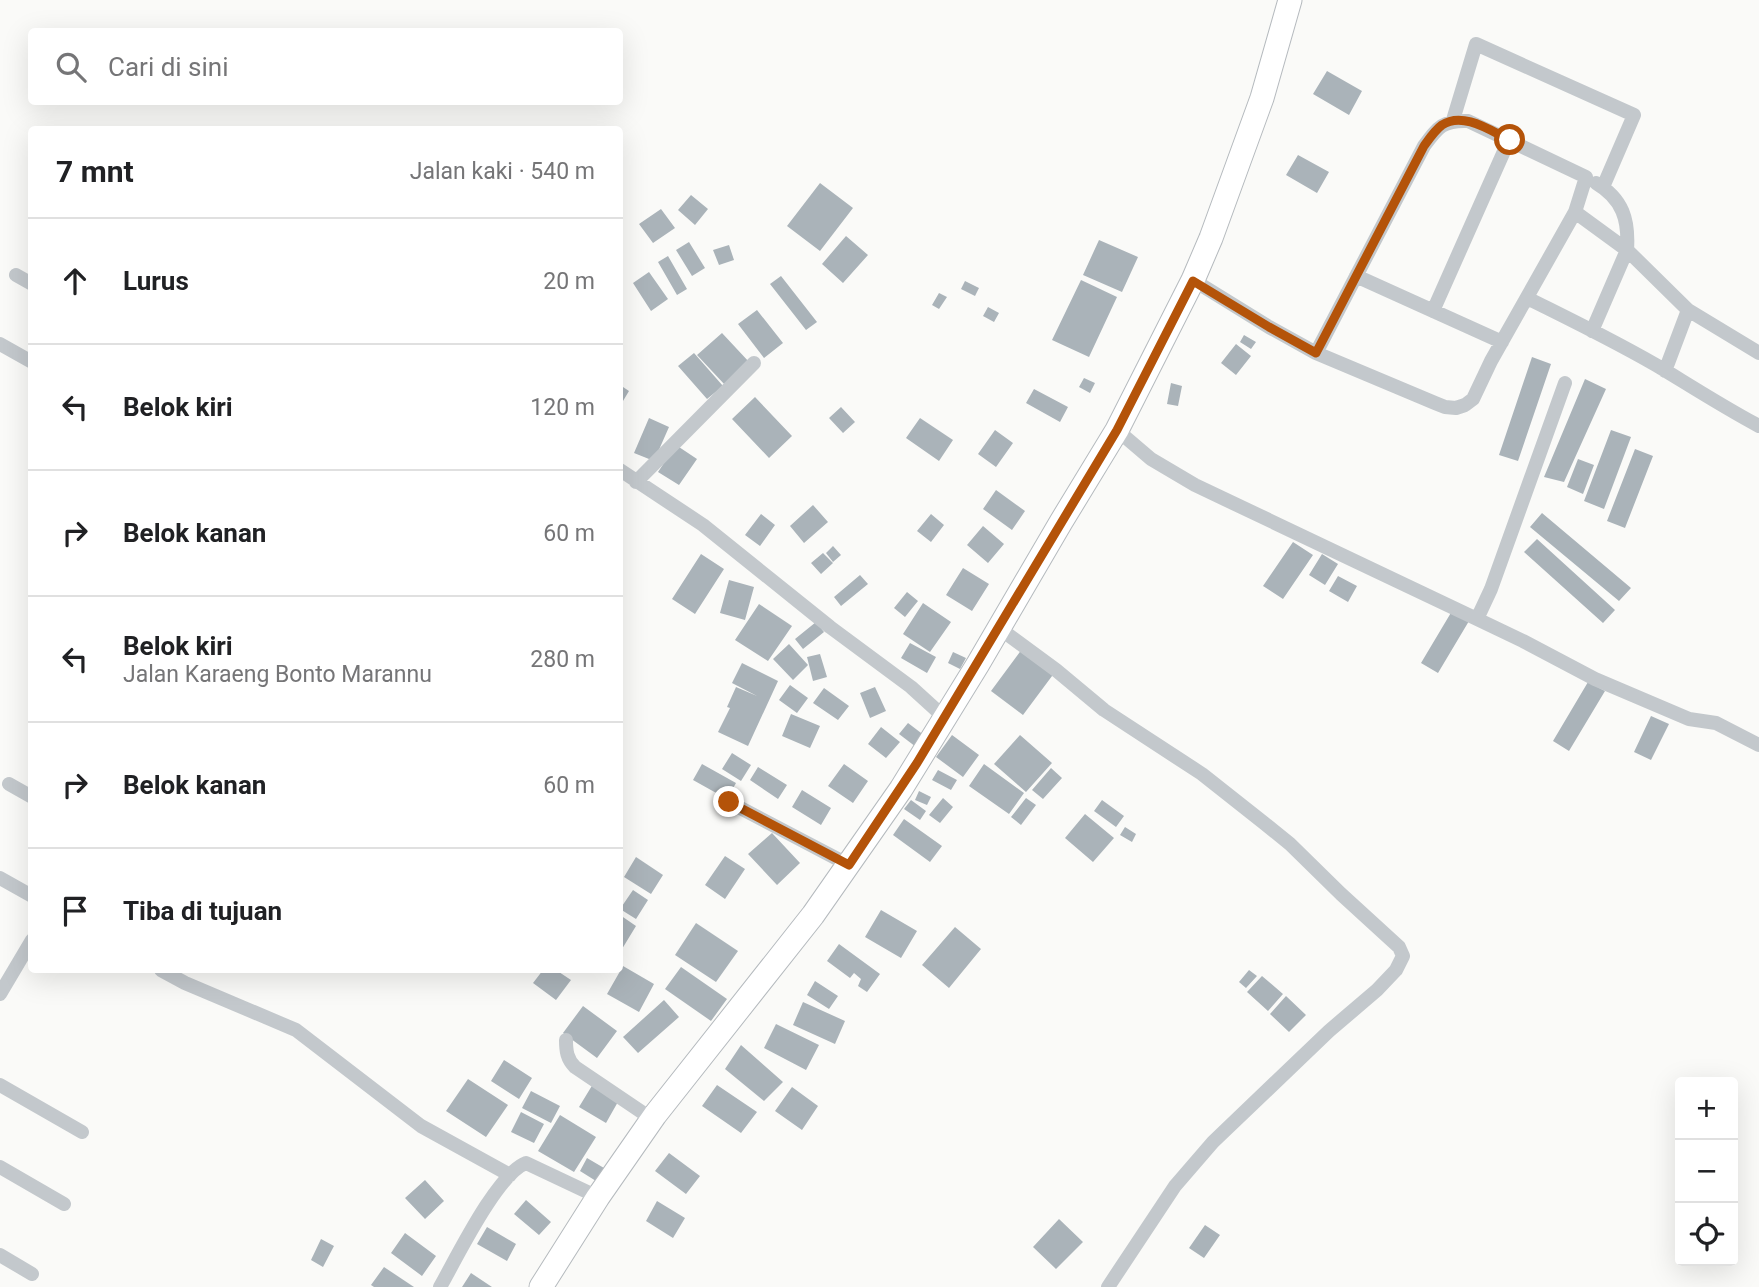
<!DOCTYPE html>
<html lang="id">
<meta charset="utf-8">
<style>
:root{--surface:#fff;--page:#f6f6f6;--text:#202124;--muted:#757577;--line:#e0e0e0}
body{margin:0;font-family:Roboto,sans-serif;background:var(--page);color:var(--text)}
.controls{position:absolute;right:21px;bottom:21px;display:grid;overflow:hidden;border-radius:7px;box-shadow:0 7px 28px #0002}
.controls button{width:63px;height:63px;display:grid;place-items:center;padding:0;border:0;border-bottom:2px solid var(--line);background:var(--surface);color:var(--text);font:35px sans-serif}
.stop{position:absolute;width:21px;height:21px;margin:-16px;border:5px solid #b45309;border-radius:50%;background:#fff}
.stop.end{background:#b45309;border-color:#fff;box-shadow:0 2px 7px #0008}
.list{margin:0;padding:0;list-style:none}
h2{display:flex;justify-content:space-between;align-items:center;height:91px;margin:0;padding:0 28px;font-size:30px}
h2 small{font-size:23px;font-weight:400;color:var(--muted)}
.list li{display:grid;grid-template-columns:46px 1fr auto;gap:21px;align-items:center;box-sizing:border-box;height:126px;padding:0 28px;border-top:2px solid var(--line)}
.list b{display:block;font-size:26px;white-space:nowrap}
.list p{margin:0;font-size:23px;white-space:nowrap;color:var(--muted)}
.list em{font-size:23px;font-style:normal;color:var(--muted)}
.icon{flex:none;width:38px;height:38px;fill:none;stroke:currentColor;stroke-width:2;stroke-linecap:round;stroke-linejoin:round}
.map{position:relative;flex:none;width:1759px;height:1287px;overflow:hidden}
.search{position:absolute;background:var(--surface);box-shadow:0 7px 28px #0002;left:28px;top:28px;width:595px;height:77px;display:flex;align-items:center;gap:18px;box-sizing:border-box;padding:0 24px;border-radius:7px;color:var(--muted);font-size:26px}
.panel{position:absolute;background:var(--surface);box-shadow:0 7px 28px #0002;left:28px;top:126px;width:595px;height:847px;border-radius:7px}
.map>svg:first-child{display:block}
.building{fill:#aab3b9}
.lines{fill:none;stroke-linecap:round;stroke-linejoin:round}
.primary-casing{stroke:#b5babe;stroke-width:25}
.street{stroke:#c3c8cc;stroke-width:14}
.primary{stroke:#fff;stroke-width:23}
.route{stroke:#b45309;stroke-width:9}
</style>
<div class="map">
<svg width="1759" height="1287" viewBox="0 0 1759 1287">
<rect width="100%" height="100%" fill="#fafaf8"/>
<path class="building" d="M1327 71 1362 91 1349 115 1313 94Z
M1298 155 1329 172 1317 193 1286 175Z
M820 183 853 208 820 251 787 226Z
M691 195 708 209 695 225 678 210Z
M661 209 675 228 653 243 639 224Z
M846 236 868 255 843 283 822 264Z
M1099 240 1138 257 1122 292 1083 275Z
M689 242 705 268 692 276 676 250Z
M729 245 734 260 719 265 713 250Z
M668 256 687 289 677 295 658 262Z
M649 272 668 299 651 311 633 283Z
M781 276 817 322 806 330 770 284Z
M1081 280 1117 297 1089 357 1052 340Z
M965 281 979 288 975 296 961 289Z
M939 293 947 297 939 309 932 305Z
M988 307 999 313 994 322 983 316Z
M757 310 783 343 764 358 738 324Z
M722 333 750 363 725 385 697 355Z
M1244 335 1256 342 1251 349 1240 342Z
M1236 344 1251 356 1236 375 1221 363Z
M694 353 723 386 707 399 678 366Z
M1532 357 1551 364 1518 461 1499 455Z
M1084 378 1095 383 1090 393 1079 387Z
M1585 379 1606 389 1564 482 1544 477Z
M1171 383 1182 386 1178 406 1167 404Z
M620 385 629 391 620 406Z
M1034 389 1068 407 1060 422 1026 403Z
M755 397 792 436 769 458 732 419Z
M841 407 855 422 843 433 829 418Z
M649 418 669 427 654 461 634 453Z
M920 418 953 440 939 461 906 438Z
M995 430 1013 443 996 467 978 454Z
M1611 430 1631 437 1604 509 1584 501Z
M676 445 697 459 679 485 658 472Z
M1635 449 1653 456 1625 528 1607 521Z
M1578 459 1594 465 1583 494 1567 487Z
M996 490 1025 511 1012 530 983 509Z
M813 505 828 522 804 543 790 526Z
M1542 513 1631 588 1619 601 1530 527Z
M761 514 775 525 760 546 745 535Z
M931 514 944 525 931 542 917 531Z
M983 526 1004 544 988 563 967 545Z
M1537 539 1615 610 1603 623 1524 552Z
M1293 542 1313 555 1283 599 1263 586Z
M833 546 841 555 833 562 826 553Z
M823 553 833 563 821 574 811 563Z
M701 554 724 569 695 614 672 599Z
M1322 554 1338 564 1325 585 1309 575Z
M963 568 989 584 972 611 946 595Z
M860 575 868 584 841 606 834 597Z
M1338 576 1357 586 1348 602 1329 591Z
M729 580 754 587 745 620 720 613Z
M907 592 918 601 905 617 894 608Z
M923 603 951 622 930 652 903 634Z
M759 604 792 626 768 661 735 640Z
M1452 611 1469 621 1438 673 1421 663Z
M816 622 824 632 803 649 795 639Z
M910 643 936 657 927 673 901 658Z
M789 644 808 665 793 680 773 659Z
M1022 649 1055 672 1023 715 991 691Z
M953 652 966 658 960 669 948 663Z
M820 654 827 677 813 681 807 657Z
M742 663 778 681 748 746 718 732 730 708 727 707 736 687 757 696 732 683Z
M1588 682 1605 691 1569 751 1553 741Z
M790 685 808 698 797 713 779 700Z
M875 687 886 711 870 718 860 693Z
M824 688 849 706 838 720 813 703Z
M791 714 820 726 810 748 782 736Z
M1651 716 1669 724 1651 760 1634 752Z
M908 723 929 739 920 750 899 734Z
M881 727 900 742 886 758 868 744Z
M952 735 979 755 963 777 936 757Z
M1020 735 1052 763 1026 792 994 764Z
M732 753 751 765 741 781 722 769Z
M702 764 736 783 727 799 693 780Z
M844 764 868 781 853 803 828 786Z
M984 764 1024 793 1009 814 969 786Z
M758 767 787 785 778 799 750 780Z
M1051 768 1062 778 1043 799 1032 790Z
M938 770 957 780 951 790 932 780Z
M802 790 831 808 821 825 792 807Z
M919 791 931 797 927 805 915 800Z
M943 798 953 807 940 823 929 815Z
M1026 798 1036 805 1021 825 1011 817Z
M911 800 926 811 920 820 904 809Z
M1102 800 1124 816 1116 827 1094 811Z
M1085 814 1114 838 1093 862 1065 838Z
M904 819 942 846 930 862 893 835Z
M1125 827 1136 834 1132 842 1120 835Z
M772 833 800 863 777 885 748 854Z
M725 856 745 869 725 899 705 885Z
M636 857 663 875 651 894 624 877Z
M633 890 648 900 636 919 620 909Z
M881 910 917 931 901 958 865 937Z
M620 915 636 926 622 949 620 947Z
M696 923 738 951 716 982 675 955Z
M955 927 981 949 949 988 922 965Z
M839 944 880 974 867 992 858 986 861 979 854 973 850 978 827 961Z
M623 966 654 984 639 1012 607 994Z
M681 967 727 999 711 1021 665 989Z
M543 970H556L571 980 556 1000 533 983Z
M1249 970 1257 976 1246 988 1239 982Z
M1262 976 1283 994 1268 1011 1247 992Z
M815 981 838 996 829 1009 807 995Z
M1286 996 1306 1015 1289 1032 1270 1014Z
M664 1000 679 1017 638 1053 623 1037Z
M803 1002 845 1021 835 1044 793 1025Z
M583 1006 617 1031 597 1058 563 1033Z
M776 1024 819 1045 806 1070 764 1048Z
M741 1045 783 1082 764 1101 725 1069Z
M504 1060 532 1078 519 1099 491 1081Z
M468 1079 508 1105 486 1137 446 1111Z
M593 1084 619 1100 606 1123 579 1107Z
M717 1085 757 1112 741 1133 702 1106Z
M792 1087 818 1106 802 1130 775 1111Z
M531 1091 560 1106 551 1123 522 1108Z
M521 1112 544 1124 534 1143 511 1132Z
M560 1115 596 1137 574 1172 538 1151Z
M669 1153 700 1176 686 1194 655 1171Z
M587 1158 604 1168 596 1181 580 1171Z
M425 1180 444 1201 425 1219 405 1198Z
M526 1200 551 1222 539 1235 514 1214Z
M657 1201 685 1218 673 1238 646 1221Z
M1059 1219 1083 1242 1056 1269 1033 1247Z
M1205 1225 1220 1235 1204 1258 1189 1248Z
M487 1227 516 1244 507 1261 477 1244Z
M405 1233 436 1256 422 1276 391 1253Z
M321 1239 334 1246 323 1267 311 1260Z
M384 1267 414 1287H374L371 1285Z
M471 1273 492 1287H462Z"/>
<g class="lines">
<g class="primary-casing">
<path id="primary" d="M541 1287 598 1197 655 1115 813 915 901 789 978 664 1061 522 1117 430 1193 280 1211 238 1262 98 1290 0"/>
</g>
<path class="street" d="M1453 120 1476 44 1634 115 1603 187
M1575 212 1627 250 1688 310 1759 353
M16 275 32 284
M1356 276 1502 342
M1193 280 1269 327 1316 353 1435 403 1445 407 1456 408 1465 405 1473 399 1491 361 1575 212 1586 177 1468 121C1443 120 1438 127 1424 146L1316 353
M1527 298C1573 321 1621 344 1666 371 1697 390 1727 409 1759 426
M1433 311 1509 140
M1592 331 1627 250C1629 220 1623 199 1596 183
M0 344 32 362
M1665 371 1688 310
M1117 430 1151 459 1195 485 1477 619 1491 589 1565 383
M620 470 703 525 830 627 911 687 944 717
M636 482 754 363
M1477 619 1523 641 1595 679 1689 719 1716 723 1759 745
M999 628 1056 670 1104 710 1202 774 1264 823 1290 844 1341 894 1399 947 1403 956 1396 970 1377 990 1329 1031 1213 1142 1175 1186 1108 1287
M9 784 32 797
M729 802 849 865
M0 878 32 896
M161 970 185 983 296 1030 421 1126 510 1175
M0 994 32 940
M566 1040C566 1051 567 1059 575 1067L652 1119
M0 1085 82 1132
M0 1167 64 1204
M0 1255 32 1274
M440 1287C456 1259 497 1174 526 1163L598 1197"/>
<use href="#primary" class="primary"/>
</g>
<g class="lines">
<path class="route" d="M729 802 849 865 917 763 1117 430 1193 281 1269 327 1316 353 1424 146C1429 139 1435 130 1442 125 1463 111 1491 131 1510 140"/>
</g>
</svg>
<div class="controls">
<button>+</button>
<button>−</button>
<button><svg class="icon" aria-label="locate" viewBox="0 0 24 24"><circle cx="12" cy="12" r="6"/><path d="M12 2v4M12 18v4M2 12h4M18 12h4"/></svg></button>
</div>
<div class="stop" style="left:1510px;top:140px"></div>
<div class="stop end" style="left:729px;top:802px"></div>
<div class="search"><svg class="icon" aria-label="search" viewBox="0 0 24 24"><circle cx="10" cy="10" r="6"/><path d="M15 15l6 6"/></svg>Cari di sini</div>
<section class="panel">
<h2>7 mnt<small>Jalan kaki · 540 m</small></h2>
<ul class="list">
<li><svg class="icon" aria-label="ahead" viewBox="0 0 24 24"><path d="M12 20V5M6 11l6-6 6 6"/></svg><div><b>Lurus</b></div><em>20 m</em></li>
<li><svg class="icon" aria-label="left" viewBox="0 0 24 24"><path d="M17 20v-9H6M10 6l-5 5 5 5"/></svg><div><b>Belok kiri</b></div><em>120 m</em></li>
<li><svg class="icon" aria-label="right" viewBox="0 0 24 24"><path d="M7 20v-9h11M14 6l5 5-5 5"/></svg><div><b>Belok kanan</b></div><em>60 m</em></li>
<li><svg class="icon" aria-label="left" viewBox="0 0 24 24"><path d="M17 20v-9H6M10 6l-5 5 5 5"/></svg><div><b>Belok kiri</b><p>Jalan Karaeng Bonto Marannu</p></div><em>280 m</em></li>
<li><svg class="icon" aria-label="right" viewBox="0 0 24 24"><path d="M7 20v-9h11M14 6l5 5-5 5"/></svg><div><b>Belok kanan</b></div><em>60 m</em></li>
<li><svg class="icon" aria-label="arrive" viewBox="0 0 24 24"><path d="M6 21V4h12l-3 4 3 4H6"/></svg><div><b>Tiba di tujuan</b></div></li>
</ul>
</section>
</div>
